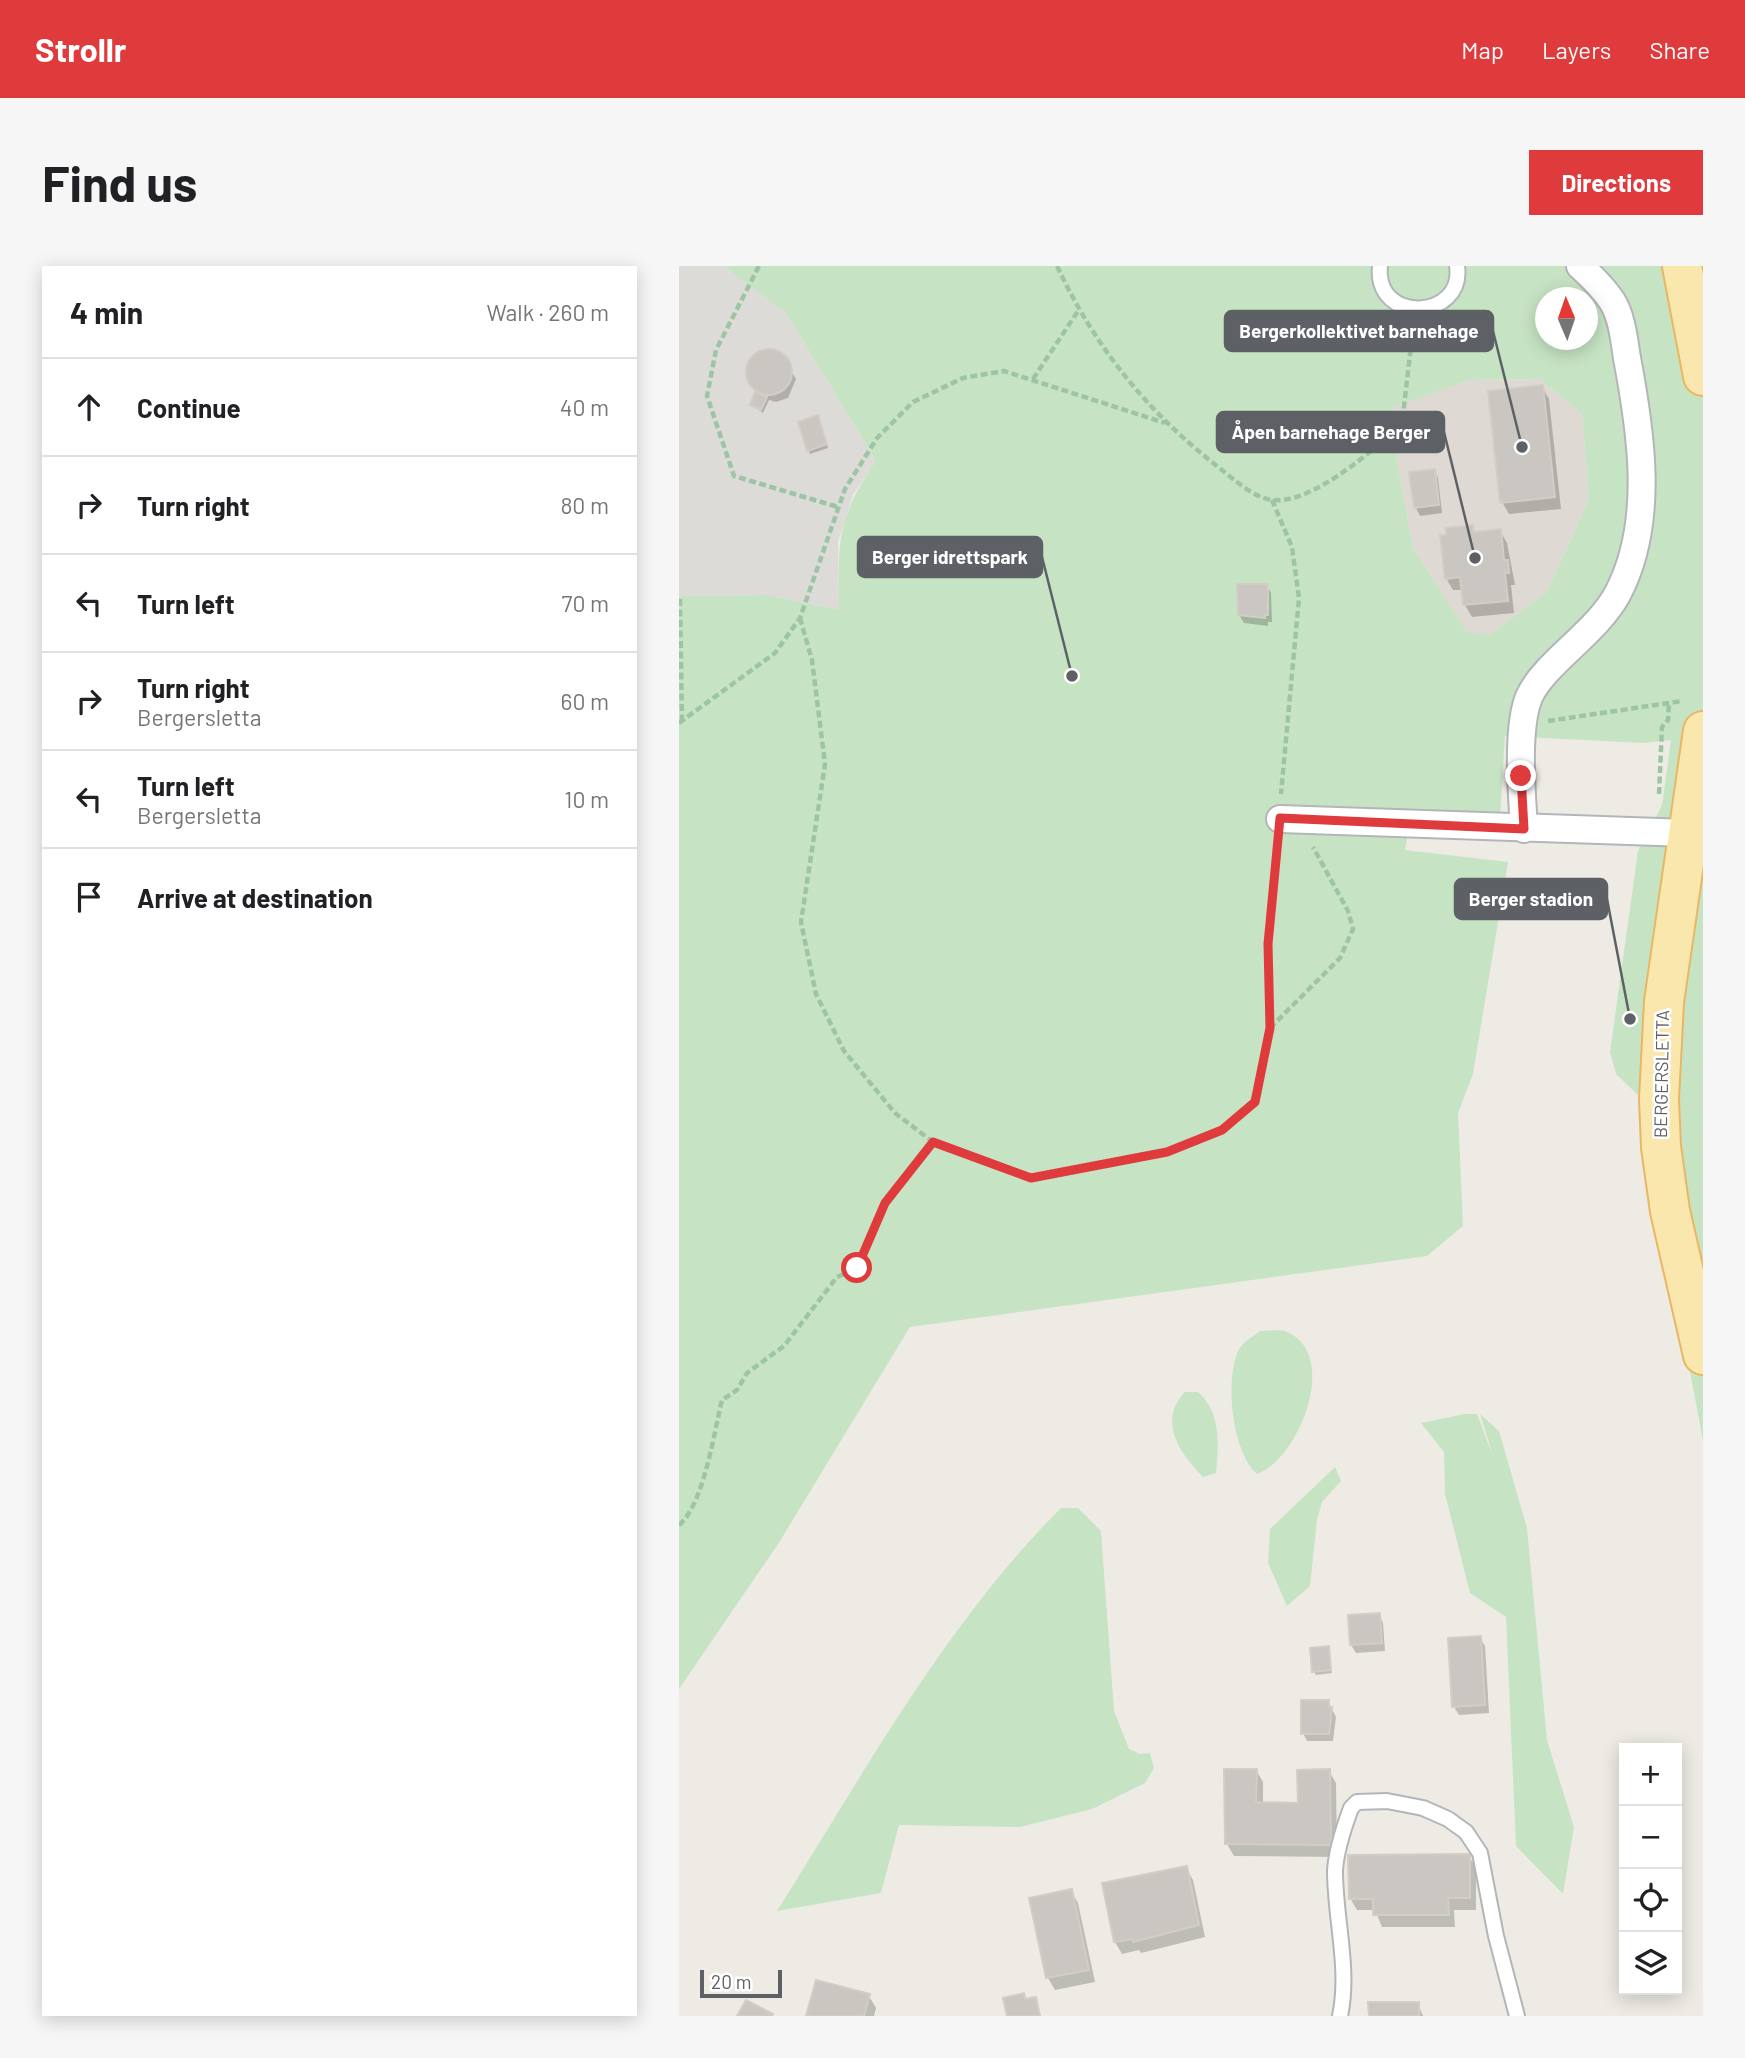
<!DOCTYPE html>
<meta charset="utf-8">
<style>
:root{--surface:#fff;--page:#f6f6f6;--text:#202124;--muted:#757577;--line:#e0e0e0;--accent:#df3b3d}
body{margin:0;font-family:Barlow,sans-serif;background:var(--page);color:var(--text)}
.controls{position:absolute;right:21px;bottom:21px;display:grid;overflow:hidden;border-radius:0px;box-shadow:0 4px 18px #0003}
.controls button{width:63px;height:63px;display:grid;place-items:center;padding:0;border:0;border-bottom:2px solid var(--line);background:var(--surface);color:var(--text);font:35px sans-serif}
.compass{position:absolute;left:856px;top:21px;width:63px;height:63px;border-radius:50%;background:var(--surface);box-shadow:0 4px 18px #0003;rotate:358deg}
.scale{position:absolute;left:21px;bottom:18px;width:82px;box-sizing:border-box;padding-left:7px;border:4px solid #5d6165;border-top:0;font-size:19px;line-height:24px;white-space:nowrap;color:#5d6165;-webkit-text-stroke:5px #fff;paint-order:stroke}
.stop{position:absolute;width:21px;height:21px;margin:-16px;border:5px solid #df3b3d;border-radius:50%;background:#fff}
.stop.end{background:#df3b3d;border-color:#fff;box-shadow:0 2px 7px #0008}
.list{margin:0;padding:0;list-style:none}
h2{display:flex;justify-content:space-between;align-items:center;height:91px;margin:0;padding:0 28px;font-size:30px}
h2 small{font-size:23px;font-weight:400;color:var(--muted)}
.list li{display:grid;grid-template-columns:46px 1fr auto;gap:21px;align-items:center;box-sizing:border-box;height:98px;padding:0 28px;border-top:2px solid var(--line)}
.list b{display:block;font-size:26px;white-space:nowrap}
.list p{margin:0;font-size:23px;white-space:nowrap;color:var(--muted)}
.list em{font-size:23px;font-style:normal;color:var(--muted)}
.icon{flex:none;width:38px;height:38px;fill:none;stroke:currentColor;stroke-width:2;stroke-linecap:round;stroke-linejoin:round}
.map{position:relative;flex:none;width:1024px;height:1750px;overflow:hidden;border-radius:0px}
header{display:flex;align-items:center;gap:42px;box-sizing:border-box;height:98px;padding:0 35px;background:var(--accent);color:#fff}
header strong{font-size:33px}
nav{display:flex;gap:38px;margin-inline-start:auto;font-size:24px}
.intro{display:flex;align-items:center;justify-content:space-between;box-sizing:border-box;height:168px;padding:0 42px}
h1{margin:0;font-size:49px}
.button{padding:18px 32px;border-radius:0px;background:var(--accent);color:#fff;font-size:24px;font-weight:700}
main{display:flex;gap:42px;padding:0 42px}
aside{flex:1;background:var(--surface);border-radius:0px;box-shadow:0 4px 18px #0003}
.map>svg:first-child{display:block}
.industrial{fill:#dddbd7}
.education{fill:#dedad3}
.green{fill:#c6e4c3;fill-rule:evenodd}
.shadow{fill:#0003}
.building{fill:#cac6c1;stroke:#d3cdc4;stroke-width:2}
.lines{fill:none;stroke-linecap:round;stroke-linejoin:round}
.service-casing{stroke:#b2b6b9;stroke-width:18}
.minor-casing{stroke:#b2b6b9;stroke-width:30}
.primary-casing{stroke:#e9b763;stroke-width:42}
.path{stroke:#9dc5a5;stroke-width:4.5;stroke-dasharray:7 3.5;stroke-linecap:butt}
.service{stroke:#fff;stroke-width:14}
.minor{stroke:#fff;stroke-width:26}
.primary{stroke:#fae7ae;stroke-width:38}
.route{stroke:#df3b3d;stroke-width:9}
.labels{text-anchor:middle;stroke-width:5;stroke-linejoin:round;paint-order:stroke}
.street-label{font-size:18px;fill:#5d6165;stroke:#fff}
.leader{fill:none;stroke:#5d6165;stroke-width:2.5}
.callout-dot{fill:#5d6165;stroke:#fff;stroke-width:2.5}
.callout{fill:#5d6165;stroke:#5d6165;stroke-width:2.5}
.callout-label{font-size:19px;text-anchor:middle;font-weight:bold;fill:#fff}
</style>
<header>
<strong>Strollr</strong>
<nav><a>Map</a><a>Layers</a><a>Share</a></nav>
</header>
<div class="intro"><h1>Find us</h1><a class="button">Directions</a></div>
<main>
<aside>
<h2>4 min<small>Walk · 260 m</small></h2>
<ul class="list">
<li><svg class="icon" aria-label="ahead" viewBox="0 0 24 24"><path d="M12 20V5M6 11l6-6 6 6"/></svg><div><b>Continue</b></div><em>40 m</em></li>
<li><svg class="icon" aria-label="right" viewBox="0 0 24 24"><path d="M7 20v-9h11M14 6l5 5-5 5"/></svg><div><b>Turn right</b></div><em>80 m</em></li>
<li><svg class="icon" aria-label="left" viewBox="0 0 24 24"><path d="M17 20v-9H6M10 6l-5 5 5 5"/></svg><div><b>Turn left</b></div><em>70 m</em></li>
<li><svg class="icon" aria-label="right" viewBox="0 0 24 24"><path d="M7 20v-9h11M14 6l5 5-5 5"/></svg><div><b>Turn right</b><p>Bergersletta</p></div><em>60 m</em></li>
<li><svg class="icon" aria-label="left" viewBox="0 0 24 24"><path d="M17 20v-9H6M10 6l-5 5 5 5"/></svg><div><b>Turn left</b><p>Bergersletta</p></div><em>10 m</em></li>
<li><svg class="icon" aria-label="arrive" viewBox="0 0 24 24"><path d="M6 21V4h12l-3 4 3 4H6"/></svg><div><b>Arrive at destination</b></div></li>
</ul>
</aside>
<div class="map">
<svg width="1024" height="1750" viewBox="0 0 1024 1750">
<rect width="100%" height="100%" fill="#eeebe5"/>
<path class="industrial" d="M0 0H44L107 47 197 195 174 229 159 276 160 344 88 329 0 330Z"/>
<path class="education" d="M861 113 903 148 910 233 868 326 810 369 788 367 734 282 719 199 714 140 791 114Z"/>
<path class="green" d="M44 0H1024V1175L959 829 937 808 931 786 959 585 983 539 992 474 964 477 826 470 821 554 733 547 726 584 829 596 794 808 779 847 784 960 748 990 231 1061 101 1275 0 1423V330L88 329 160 344C159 276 157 253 197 195L107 47ZM866 32H908V74H866ZM861 113 903 148 910 233 868 326 810 369 788 366 734 282 719 199 714 141 791 114Z
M581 1065C589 1065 601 1063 608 1066 662 1089 619 1194 578 1208 553 1186 545 1113 560 1083 564 1076 575 1070 581 1065Z
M506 1126H519C542 1146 540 1178 537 1207L524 1211C501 1187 478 1155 506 1126Z
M786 1148H798L814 1190 801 1148 820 1165 848 1262 868 1474 895 1561 884 1628 837 1580 827 1351 791 1327 766 1228 765 1186 742 1157Z
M656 1201 662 1215 643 1236 638 1254 631 1320 608 1340 589 1297 591 1263Z
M382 1242H399L422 1265 435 1445 450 1483 461 1488 471 1487 475 1502 466 1517 413 1543 341 1561 220 1559 202 1627 98 1645C185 1507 266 1358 382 1242Z"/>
<path class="shadow" d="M81 86 102 88 117 113 109 132 97 136 90 134 84 147 73 139 82 131 70 111 71 96Z
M863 121 870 133 882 243 830 248 823 236Z
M140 154 149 182 131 188 121 158Z
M755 204 759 212 763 247 741 250 737 242 732 207Z
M793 261 797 267 821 265 828 277 836 319H832L835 347 793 351 786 339 784 324H774L767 312Z
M588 319 592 327 593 356H589V360L565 357 560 349Z
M700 1349 704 1357 706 1385 677 1387 672 1379 671 1351Z
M801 1372 806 1380 810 1447 780 1449 775 1441Z
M649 1382 653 1407 637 1409 635 1405Z
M649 1435 657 1451 654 1475H628L624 1467Z
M577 1504 584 1516V1538H621L650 1505 657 1517 658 1591 555 1590 548 1578Z
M790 1590 797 1602V1644H775L776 1661H703L696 1644H678L671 1632Z
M507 1602 514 1614 526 1671 462 1687 460 1684 443 1688 436 1676 425 1619Z
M392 1625 399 1637 416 1716 376 1724 369 1712 352 1633Z
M190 1730 197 1742 195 1750H129Z
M739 1738 744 1750H691Z"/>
<path class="building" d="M67 106a23 23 0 1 1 46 0a23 23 0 1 1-46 0Z
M864 119 876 231 821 237 809 125Z
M76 126 88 131 82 144 71 139Z
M139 149 148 178 128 185 119 156Z
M756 203 760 239 735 242 730 206Z
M794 259 795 266 822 263 825 294H829L830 307H826L829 335 784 339 781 311 766 313 761 269H767V262Z
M558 318H589V349H586V352L559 349Z
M701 1347 703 1377 671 1379 669 1349Z
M802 1370 806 1439 773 1441 769 1372Z
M650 1380 652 1404 633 1406 631 1382Z
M622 1434H650V1441H653L650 1468H622Z
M545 1503H578L577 1536 619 1537 618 1504 651 1503 652 1579 546 1578Z
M791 1588V1632H769L770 1649H694V1633H670L669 1589Z
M508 1600 520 1659 454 1676 453 1673 435 1676 423 1617Z
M393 1623 410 1704 367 1712 350 1632Z
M137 1714 191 1728 185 1750H127Z
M345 1727 346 1733 357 1731 361 1750H328L324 1732Z
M67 1734 94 1748 93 1750H58Z
M689 1736H740V1750H690Z"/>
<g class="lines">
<g class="service-casing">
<path id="service" d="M701 0C695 59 786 54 778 0
M661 1750C671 1703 656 1653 656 1605 657 1585 665 1561 672 1542L678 1536 708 1535 744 1542 769 1553 787 1566 801 1587 817 1670 838 1750"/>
</g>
<g class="minor-casing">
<path id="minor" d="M601 553 1009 567
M845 563C843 529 837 463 850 431 865 397 918 367 939 327 976 256 962 166 948 92 945 73 943 51 933 35 925 23 912 10 901 0"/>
</g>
<g class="primary-casing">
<path id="primary" d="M1003 0 1024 110
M1024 465 985 736 980 833 982 881 991 945 1024 1089"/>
</g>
<path class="path" d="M80 0 37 84 28 130 55 210 159 241
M378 0C417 83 470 148 543 204 557 215 574 231 593 234 632 239 696 183 723 158L734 62
M354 113 399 45
M593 234 613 281 620 332 602 528
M1 333 3 454
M121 352 133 394 146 498 122 656 137 728 165 785 216 847 254 876 352 912 488 886 543 864 576 836 591 762 589 678 599 578
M869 455 1003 435
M0 457 96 387 121 352 166 223 198 172 234 136 284 112 325 105 486 157
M980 528 983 461 989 454 990 437
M591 762 661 692 674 663 669 645 634 581
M0 1259C25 1238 35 1166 43 1134L58 1124 68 1107 105 1080 158 1011 178 1002 206 937 254 876"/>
<use href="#service" class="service"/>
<use href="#minor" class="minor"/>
<use href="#primary" class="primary"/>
</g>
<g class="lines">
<path class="route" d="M178 1002 206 937 254 876 352 912 488 886 543 864 576 836 591 762 589 678 601 552 845 563 842 510"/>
</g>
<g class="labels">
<g class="street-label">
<text transform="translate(983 808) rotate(-89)" y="6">BERGERSLETTA</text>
</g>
</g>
<path class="leader" d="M843 181L814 65M796 292L765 166M393 410L363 291M951 753L928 633"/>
<g class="callout-dot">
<circle cx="843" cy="181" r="7"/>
<circle cx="796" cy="292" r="7"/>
<circle cx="393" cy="410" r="7"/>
<circle cx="951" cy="753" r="7"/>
</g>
<g class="callout">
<rect x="546" y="45" width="268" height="40" rx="7"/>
<rect x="538" y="146" width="227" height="40" rx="7"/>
<rect x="179" y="271" width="184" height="40" rx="7"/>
<rect x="776" y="613" width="152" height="40" rx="7"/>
</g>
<g class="callout-label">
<text x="680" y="72">Bergerkollektivet barnehage</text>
<text x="652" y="173">Åpen barnehage Berger</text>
<text x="271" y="298">Berger idrettspark</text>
<text x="852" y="640">Berger stadion</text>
</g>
</svg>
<div class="controls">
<button>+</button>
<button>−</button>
<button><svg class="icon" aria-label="locate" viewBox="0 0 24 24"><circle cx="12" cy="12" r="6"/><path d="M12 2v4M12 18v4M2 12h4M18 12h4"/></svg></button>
<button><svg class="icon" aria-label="layers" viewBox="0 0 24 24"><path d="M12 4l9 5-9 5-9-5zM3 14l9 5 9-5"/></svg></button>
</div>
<svg class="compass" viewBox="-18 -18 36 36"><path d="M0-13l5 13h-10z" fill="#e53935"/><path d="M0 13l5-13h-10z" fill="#757577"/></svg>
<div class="scale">20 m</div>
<div class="stop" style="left:178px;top:1002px"></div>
<div class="stop end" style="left:842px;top:510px"></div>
</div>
</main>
